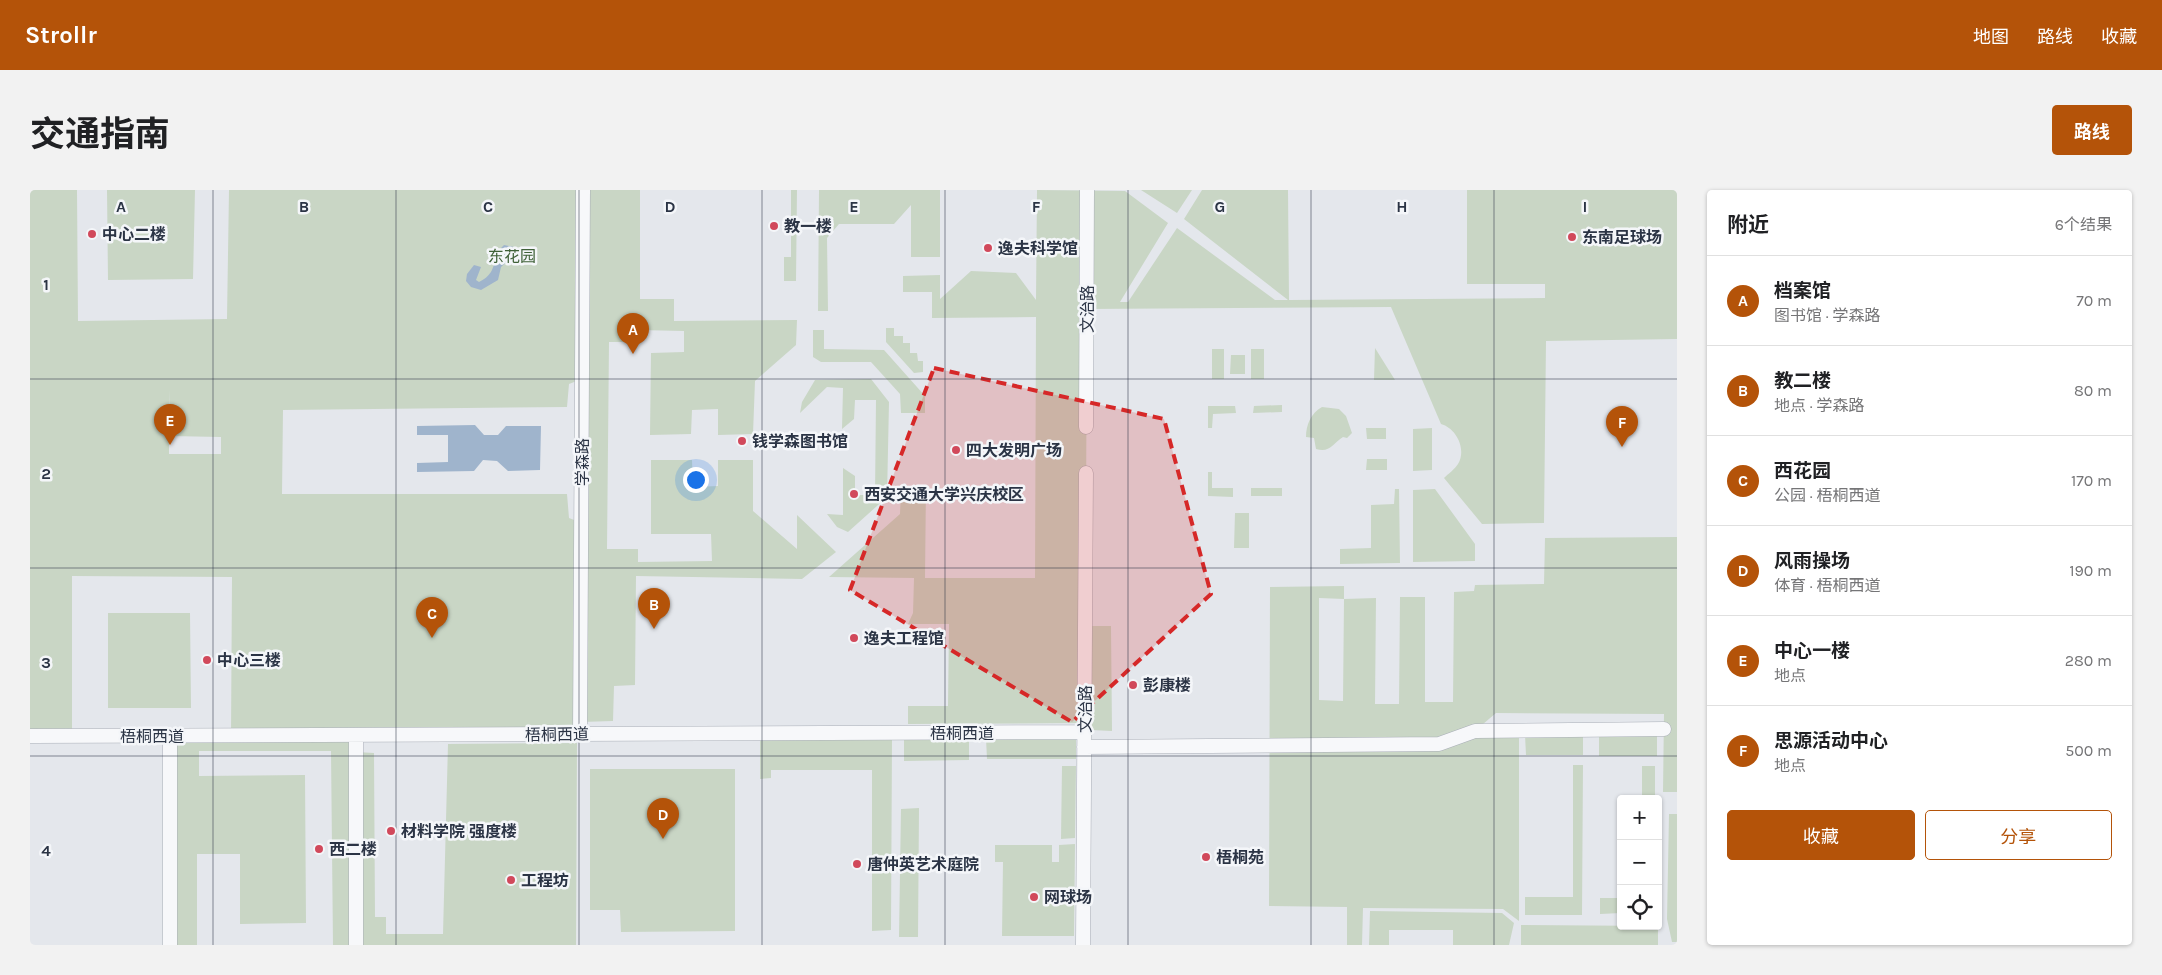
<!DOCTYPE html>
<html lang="zh">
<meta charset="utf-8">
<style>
:root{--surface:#fff;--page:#f2f2f2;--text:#202124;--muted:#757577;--line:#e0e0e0;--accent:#b45309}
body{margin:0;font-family:Karla,"Noto Sans SC",sans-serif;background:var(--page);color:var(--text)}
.controls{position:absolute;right:15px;bottom:15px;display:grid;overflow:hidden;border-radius:5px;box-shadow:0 1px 4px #0004}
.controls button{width:45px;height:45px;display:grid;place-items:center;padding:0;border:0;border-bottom:1px solid var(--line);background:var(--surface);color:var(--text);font:25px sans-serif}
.you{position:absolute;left:665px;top:289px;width:18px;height:18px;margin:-12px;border:4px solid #fff;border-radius:50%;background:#1a73e8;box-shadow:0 0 0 8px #1a73e833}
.badge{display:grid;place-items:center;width:32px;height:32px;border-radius:50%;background:var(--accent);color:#fff;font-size:16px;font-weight:700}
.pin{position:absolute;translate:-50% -41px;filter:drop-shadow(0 1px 2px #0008)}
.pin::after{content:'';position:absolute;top:26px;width:18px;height:15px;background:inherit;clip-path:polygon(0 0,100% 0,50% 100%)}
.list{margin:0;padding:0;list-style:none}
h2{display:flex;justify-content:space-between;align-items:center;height:65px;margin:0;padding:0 20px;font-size:21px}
h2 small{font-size:16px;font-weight:400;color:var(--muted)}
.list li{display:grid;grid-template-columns:32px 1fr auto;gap:15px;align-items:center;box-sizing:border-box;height:90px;padding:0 20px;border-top:1px solid var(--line)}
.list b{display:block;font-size:19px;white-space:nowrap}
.list p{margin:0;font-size:16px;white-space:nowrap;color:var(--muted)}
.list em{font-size:16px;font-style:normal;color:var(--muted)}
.actions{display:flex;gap:10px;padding:15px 20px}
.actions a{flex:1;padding:11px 0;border:1px solid var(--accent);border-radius:5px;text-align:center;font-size:18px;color:var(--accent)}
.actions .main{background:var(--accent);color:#fff}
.icon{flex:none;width:28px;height:28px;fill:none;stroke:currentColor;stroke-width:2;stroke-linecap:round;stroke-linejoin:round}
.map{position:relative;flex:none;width:1647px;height:755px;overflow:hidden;border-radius:5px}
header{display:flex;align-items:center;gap:30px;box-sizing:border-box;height:70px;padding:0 25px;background:var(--accent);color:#fff}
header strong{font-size:24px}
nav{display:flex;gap:28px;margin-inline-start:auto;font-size:18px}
.intro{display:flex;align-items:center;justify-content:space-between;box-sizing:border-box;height:120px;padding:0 30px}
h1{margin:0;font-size:35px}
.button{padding:12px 22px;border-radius:5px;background:var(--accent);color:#fff;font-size:18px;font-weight:700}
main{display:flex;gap:30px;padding:0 30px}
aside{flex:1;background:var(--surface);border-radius:5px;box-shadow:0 1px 4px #0004}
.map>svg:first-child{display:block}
.green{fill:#c9d6c5;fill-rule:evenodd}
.water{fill:#9fb4cc}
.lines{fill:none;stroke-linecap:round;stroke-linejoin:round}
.minor-casing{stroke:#a9aeb7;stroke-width:15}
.minor{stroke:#f7f8fa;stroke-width:14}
.marked{fill:#d62828;fill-opacity:0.2;stroke:#d62828;stroke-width:4;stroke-dasharray:10 6;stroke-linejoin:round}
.grid{fill:none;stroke:#2b3445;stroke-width:1;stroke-opacity:0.55}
.poi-dot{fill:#d1495b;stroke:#f4f6f9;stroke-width:2}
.labels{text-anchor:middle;stroke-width:5;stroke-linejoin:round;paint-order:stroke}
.poi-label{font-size:16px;font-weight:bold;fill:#2b3445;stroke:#f4f6f9;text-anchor:start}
.park-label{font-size:16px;fill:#3f6138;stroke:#f4f6f9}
.street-label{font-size:16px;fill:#2b3445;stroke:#f4f6f9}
.grid-label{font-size:16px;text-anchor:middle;font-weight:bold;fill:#2b3445;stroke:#f4f6f9;stroke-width:5;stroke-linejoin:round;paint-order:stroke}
</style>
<header>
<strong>Strollr</strong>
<nav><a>地图</a><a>路线</a><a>收藏</a></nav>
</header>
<div class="intro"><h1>交通指南</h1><a class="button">路线</a></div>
<main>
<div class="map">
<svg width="1647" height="755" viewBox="0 0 1647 755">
<rect width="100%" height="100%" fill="#e4e7ec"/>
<path class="green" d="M0 0H47L48 131 197 129 199 0H610V109H644V131L767 130 766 155 725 191 723 244 688 245V219L662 220 661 244 620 245 621 163 654 162V141L609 140 608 152H579L577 359H608V372L682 371 681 344H621V270H662L663 297 688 296V270H723V321L767 359V325L806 362 772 389 606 386 605 495 584 496 583 531 551 532 550 544 201 546 202 387 42 386V546H0ZM552 189V333L539 328 537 304H252L253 220 537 217 539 194ZM139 200 140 246 191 247V264H139Z
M77 0H165L163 89 78 90Z
M761 0H767L766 91H754V67H761Z
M789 0H910V67H881V15L864 34H809L797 48 798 121H788Z
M1007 0 1095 1 1138 33 1090 112H1098L1147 38 1245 110H1258L1154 29 1172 0H1258L1259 110 1515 108V94H1437V0H1647V149L1516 151 1514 333 1452 334 1414 288C1418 284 1425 279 1428 274 1437 259 1426 238 1411 234L1361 117 1057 119 1055 533 878 534V516H918L919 434H878L883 423 884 388 799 387 870 324 871 297H896L895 388H1005L1006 127 902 128V102H873V86L910 85V109L941 81 986 83 1006 110Z
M1111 0H1162L1147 23Z
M856 138H864V146H873V153H880V163H887L888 171H893V182L884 183 856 152Z
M783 140H794V159L854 160 895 206V223H871L870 204 841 172H791L783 167Z
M1345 158 1365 190H1344Z
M1182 159H1194V189H1182Z
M1221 159H1234V189H1221Z
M1201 165H1215V184H1200Z
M841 189 859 212 857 307 818 342 807 337 797 324 813 325V278L825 286V305H845L846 210H825L824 229 812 239 813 198 797 197 770 223 772 212 785 190Z
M1252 215V222L1223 223 1224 216Z
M1178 216H1205L1206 223 1183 224 1182 238H1178Z
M1292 217 1309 219 1316 226 1322 243 1317 248 1313 247C1302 254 1300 263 1286 259L1284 248 1276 247C1276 235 1281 223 1292 217Z
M1336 238H1356V249H1337Z
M1402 238V280L1383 281V239Z
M1337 269H1357V280H1336Z
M1178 282H1182V298H1203V307L1178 306Z
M1221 298H1252V306H1221Z
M1365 299H1369L1370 373 1310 374V359L1341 358V315L1364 314Z
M1405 299 1445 354V371L1383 372V300Z
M1205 323H1219V358H1204Z
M1647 347V602H1633L1634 524 1466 523 1446 540 1489 541V731L1473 719 1333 718 1332 755H1317V717L1239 716 1240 397 1314 396V409L1346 408 1345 514H1369L1370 407H1395V512H1423L1424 402 1444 401 1445 395 1514 394 1515 348ZM1289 408 1314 409 1313 511 1289 510Z
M78 423H160L161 518H78Z
M1062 436H1081L1082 541 1061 540Z
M1627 544V566H1569V545Z
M1495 545H1553V565H1496Z
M140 546 326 550V562L344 563 345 727H356V744H413L418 554 547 553 546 755H303L301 561H169V586L275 585 276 733 210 734V664H167V755H139Z
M874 547H939V570L874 571Z
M730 548H862L861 740 842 741V580H741V588L730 589Z
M956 548H1046V569H957Z
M1543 575H1553L1552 725H1495V707H1543Z
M1032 576H1046L1045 648 1031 649Z
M1612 576H1625V609H1612Z
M560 579H705V741L591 742 590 720H560Z
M889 618 888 747H869L871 619Z
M1639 624H1647V752H1642L1637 729Z
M1045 654 1044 746H972L973 672H965V655H1022V672H1029V655Z
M1570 708H1591V723L1570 724Z
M1340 721 1472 723 1484 733 1479 755H1423V740H1359V755H1339Z
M1491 735 1628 736V755H1491Z"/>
<path class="water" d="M474 55 484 57 485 64 471 77 468 90 451 100 441 97 436 91 437 84 444 75 451 77 446 90 449 92C470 82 460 67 474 55Z
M445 235 454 245H468L476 236H511L510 280 478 281 467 271 453 270 444 281 387 282V273L418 272V245H387V236Z"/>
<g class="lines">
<g class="minor-casing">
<path id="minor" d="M1056 237 1057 0
M550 544 553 0
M0 546 1055 542
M326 546V755
M1054 557 1409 554 1445 541 1634 539
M140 755V546
M1053 755 1056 283"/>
</g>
<use href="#minor" class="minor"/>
</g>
<path class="marked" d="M904 178 1134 229 1181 404 1042 532 820 400Z"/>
<path class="grid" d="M183 0V755M366 0V755M549 0V755M732 0V755M915 0V755M1098 0V755M1281 0V755M1464 0V755M0 189H1647M0 378H1647M0 566H1647"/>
<g class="poi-dot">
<circle cx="744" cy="36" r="5"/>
<circle cx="62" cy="44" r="5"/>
<circle cx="1542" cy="47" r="5"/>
<circle cx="958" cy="58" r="5"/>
<circle cx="712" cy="251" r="5"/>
<circle cx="926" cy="260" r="5"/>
<circle cx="824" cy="304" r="5"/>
<circle cx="824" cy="448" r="5"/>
<circle cx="177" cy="470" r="5"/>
<circle cx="1103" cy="495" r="5"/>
<circle cx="361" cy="641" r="5"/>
<circle cx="289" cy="659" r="5"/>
<circle cx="1176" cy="667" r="5"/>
<circle cx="827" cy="674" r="5"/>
<circle cx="481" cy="690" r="5"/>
<circle cx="1004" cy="707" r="5"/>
</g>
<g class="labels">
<g class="poi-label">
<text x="754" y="42">教一楼</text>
<text x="72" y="50">中心二楼</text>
<text x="1552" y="53">东南足球场</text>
<text x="968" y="64">逸夫科学馆</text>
<text x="722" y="257">钱学森图书馆</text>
<text x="936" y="266">四大发明广场</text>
<text x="834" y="310">西安交通大学兴庆校区</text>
<text x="834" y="454">逸夫工程馆</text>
<text x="187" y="476">中心三楼</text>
<text x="1113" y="501">彭康楼</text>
<text x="371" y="647">材料学院 强度楼</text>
<text x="299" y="665">西二楼</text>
<text x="1186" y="673">梧桐苑</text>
<text x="837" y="680">唐仲英艺术庭院</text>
<text x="491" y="696">工程坊</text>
<text x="1014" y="713">网球场</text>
</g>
<g class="park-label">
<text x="482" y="72">东花园</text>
</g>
<g class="street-label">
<text transform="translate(1057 119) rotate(-90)" y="6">文治路</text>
<text transform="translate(552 272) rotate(-90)" y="6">学森路</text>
<text transform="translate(1055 519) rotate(-90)" y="6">文治路</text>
<text x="932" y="549">梧桐西道</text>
<text transform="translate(527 544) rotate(-1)" y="6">梧桐西道</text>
<text x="122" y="552">梧桐西道</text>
</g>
</g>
<g class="grid-label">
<text x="91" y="22">A</text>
<text x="274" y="22">B</text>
<text x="458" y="22">C</text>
<text x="640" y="22">D</text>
<text x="824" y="22">E</text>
<text x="1006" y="22">F</text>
<text x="1190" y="22">G</text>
<text x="1372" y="22">H</text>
<text x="1555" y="22">I</text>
<text x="16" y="100">1</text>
<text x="16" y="289">2</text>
<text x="16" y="478">3</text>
<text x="16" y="666">4</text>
</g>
</svg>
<div class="controls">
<button>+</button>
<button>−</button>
<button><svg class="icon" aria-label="locate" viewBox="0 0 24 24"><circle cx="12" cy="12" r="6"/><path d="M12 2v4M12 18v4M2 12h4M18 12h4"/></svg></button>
</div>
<div class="you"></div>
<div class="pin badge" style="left:603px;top:164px">A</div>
<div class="pin badge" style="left:624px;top:439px">B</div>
<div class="pin badge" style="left:402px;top:448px">C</div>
<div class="pin badge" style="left:633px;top:649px">D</div>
<div class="pin badge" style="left:140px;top:255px">E</div>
<div class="pin badge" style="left:1592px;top:257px">F</div>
</div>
<aside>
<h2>附近<small>6个结果</small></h2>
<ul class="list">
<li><span class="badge">A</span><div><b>档案馆</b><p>图书馆 · 学森路</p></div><em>70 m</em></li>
<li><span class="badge">B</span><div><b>教二楼</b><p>地点 · 学森路</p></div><em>80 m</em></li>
<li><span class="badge">C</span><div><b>西花园</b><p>公园 · 梧桐西道</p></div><em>170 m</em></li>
<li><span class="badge">D</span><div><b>风雨操场</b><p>体育 · 梧桐西道</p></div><em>190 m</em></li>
<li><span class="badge">E</span><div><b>中心一楼</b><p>地点</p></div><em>280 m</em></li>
<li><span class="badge">F</span><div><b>思源活动中心</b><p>地点</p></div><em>500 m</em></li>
</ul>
<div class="actions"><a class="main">收藏</a><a>分享</a></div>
</aside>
</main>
